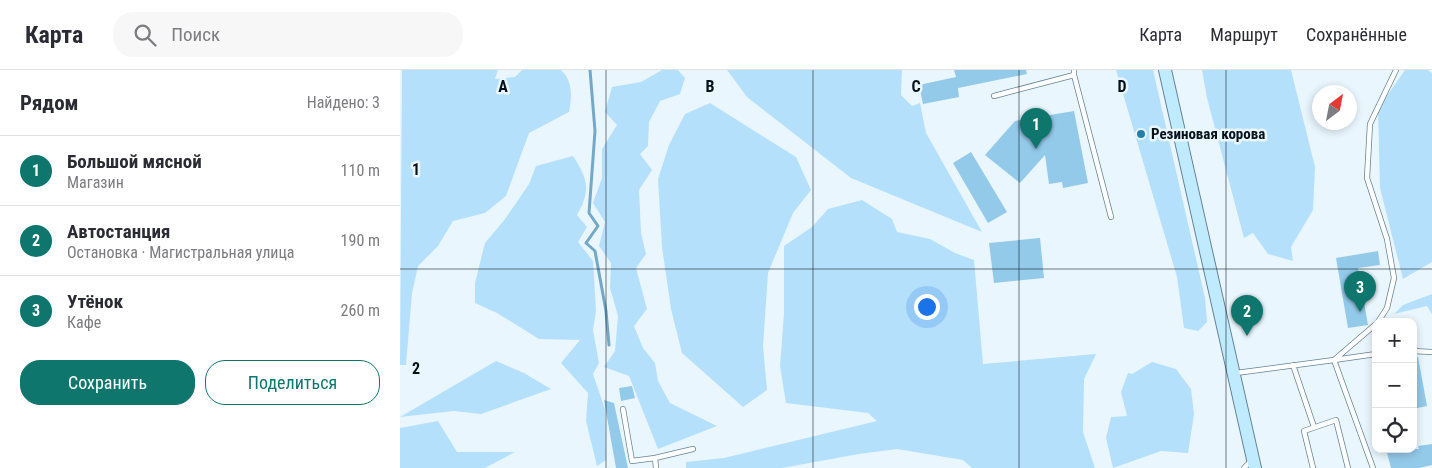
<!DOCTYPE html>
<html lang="ru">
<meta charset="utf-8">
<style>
:root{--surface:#fff;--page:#f7f7f7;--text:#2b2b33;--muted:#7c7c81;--line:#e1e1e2;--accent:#0f766e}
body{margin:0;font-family:"Roboto Condensed",sans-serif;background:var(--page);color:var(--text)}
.controls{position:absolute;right:15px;bottom:15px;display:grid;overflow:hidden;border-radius:10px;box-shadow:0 2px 8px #0003}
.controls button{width:45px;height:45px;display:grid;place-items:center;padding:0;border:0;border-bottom:1px solid var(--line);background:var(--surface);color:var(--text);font:25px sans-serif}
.compass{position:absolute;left:912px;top:15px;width:45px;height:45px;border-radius:50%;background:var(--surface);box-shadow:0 2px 8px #0003;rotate:32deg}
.you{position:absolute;left:526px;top:236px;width:18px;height:18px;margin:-12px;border:4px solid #fff;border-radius:50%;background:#1a73e8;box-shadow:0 0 0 8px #1a73e833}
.badge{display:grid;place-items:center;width:32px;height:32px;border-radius:50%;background:var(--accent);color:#fff;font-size:16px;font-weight:700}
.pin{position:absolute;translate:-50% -41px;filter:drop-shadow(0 1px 2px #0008)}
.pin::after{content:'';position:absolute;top:26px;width:18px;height:15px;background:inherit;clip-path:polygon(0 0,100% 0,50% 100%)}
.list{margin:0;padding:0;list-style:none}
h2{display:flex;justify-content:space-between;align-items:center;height:65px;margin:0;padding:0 20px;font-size:21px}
h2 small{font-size:16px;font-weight:400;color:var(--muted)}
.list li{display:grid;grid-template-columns:32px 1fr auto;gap:15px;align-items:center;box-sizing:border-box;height:70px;padding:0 20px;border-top:1px solid var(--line)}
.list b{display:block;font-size:19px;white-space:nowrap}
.list p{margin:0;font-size:16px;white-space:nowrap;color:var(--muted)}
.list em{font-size:16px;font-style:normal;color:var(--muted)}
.actions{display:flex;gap:10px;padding:15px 20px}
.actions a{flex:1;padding:11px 0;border:1px solid var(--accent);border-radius:20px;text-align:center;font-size:18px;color:var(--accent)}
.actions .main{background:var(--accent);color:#fff}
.icon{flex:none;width:28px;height:28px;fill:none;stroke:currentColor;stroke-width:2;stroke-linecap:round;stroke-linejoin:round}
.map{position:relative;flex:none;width:1032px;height:398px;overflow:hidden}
header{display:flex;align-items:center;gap:30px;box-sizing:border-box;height:70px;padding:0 25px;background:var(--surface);border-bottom:1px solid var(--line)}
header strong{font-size:24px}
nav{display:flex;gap:28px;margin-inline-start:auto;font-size:18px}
.search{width:350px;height:45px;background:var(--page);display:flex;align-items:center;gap:12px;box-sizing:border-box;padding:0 18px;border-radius:20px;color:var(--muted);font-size:19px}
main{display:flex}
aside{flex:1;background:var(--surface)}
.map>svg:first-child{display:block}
.green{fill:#b5e0fb}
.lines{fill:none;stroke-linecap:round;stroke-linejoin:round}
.stream{stroke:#73a8c7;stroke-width:3}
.building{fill:#93c9e9}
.lane-casing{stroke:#658395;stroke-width:6}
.secondary-casing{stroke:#658395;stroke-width:14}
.lane{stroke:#fff;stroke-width:4.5}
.secondary{stroke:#c0ebfe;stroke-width:12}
.grid{fill:none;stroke:#061219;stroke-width:1;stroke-opacity:0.55}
.poi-dot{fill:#237fac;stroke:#e9f6fe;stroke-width:2}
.labels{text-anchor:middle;stroke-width:5;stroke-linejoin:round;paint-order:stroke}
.poi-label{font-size:15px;font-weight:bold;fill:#061219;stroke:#e9f6fe;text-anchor:start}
.grid-label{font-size:16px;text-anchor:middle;font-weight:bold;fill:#061219;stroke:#e9f6fe;stroke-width:5;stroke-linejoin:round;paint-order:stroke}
</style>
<header>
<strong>Карта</strong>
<div class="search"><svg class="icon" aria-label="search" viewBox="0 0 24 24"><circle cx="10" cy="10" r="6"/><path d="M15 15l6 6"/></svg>Поиск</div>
<nav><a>Карта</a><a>Маршрут</a><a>Сохранённые</a></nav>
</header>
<main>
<aside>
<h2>Рядом<small>Найдено: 3</small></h2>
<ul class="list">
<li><span class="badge">1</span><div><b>Большой мясной</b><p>Магазин</p></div><em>110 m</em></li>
<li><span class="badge">2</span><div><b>Автостанция</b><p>Остановка · Магистральная улица</p></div><em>190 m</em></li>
<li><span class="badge">3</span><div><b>Утёнок</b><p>Кафе</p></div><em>260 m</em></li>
</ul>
<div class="actions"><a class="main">Сохранить</a><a>Поделиться</a></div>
</aside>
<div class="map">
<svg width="1032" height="398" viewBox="0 0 1032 398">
<rect width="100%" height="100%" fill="#e9f6fe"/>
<path class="green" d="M2 0H98L95 9 115 7 122 0H161C173 11 172 27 169 42L129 63 106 126 85 143 53 151 38 176 18 196 12 223 6 295H0Z
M262 0H278L285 8 280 24 260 31 249 52 248 76 240 84 252 100 239 120 241 163 246 184 236 198 247 239 234 256 243 278 255 293 258 311 270 333 317 356 258 379 229 306 204 297 215 281 218 246 210 218 211 193 199 176 205 152 193 133 202 108V79L217 55 205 42 212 17 241 12Z
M327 0H502L501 25 512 36 520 33 526 63 582 162 451 108 347 27Z
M716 0H753L805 228 807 252 798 261 784 258 777 207Z
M802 0H891L915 97 913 140 891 177 893 191 868 184 853 163 844 168 807 28Z
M1005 0H1028L1032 3V192L1003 209 980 118 978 39Z
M310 33 396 87 411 120 393 143 368 203 363 276 367 320 343 337 282 283 271 239 262 177 258 109 269 75 285 44Z
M173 86C188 109 191 121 177 145L187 157 178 172 193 191 196 241 193 260 199 293 193 304 205 339 206 390 197 396 186 351 188 323 161 293 180 270 139 269 97 243 75 233V213L85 173 105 149 129 114 136 96Z
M462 130 492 149 497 162 530 169 555 183 574 190 583 294 696 284 684 309 683 362 695 398H572L563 390 497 379 459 384 382 398H286V392L324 388 477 351 468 343 386 333 380 296 384 243V176L412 157 428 139Z
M1032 224V244L1027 236 994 244 1003 235Z
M96 291 124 303 151 319 81 344 54 341 0 347Z
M752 292 776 299 791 319 794 344 788 383 761 381 713 398 706 368 711 347 727 346 721 322 728 303 732 304Z
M38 351 57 382H115L85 398H0V358Z"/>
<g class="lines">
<path class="stream" d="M190 0 195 61 189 143 198 156 186 173 195 181 206 241 209 275"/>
</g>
<path class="building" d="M554 0H626L627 4 558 18 559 27 523 34 519 15 556 7Z
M674 41 688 113 663 118 662 112 649 114 645 85 620 113 585 85 615 51Z
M571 82 607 142 588 153 553 93Z
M640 168 644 208 594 213 589 173Z
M978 181 980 195 958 198 968 255 948 258 936 188Z
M1018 287 1027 336 1013 339V288Z
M232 316 235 328 221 331 219 318Z
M204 330 214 333 228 398H216Z
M1032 374V395L1019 398H991L986 379H1019L1018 376Z"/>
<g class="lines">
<g class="lane-casing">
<path id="lane" d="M674 5 711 147
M594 26 674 5V0
M978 252 987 238 994 208 987 169 967 108 970 54 996 0
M1013 281 1032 282
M893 295 914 357
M836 303 934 290 976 254
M223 339 232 391 255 388 256 398
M255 388 293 379
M844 398 852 390
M913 398 904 361 936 350 948 398
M973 398 934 290 976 284"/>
</g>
<g class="secondary-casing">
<path id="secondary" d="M765 0 855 398"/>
</g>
<use href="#lane" class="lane"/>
<use href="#secondary" class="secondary"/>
</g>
<path class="grid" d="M206 0V398M413 0V398M619 0V398M826 0V398M0 199H1032"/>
<circle class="poi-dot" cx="741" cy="64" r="5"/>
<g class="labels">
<g class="poi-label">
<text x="751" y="69">Резиновая корова</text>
</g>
</g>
<g class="grid-label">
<text x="103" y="22">A</text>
<text x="310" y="22">B</text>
<text x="516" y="22">C</text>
<text x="722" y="22">D</text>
<text x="16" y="105">1</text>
<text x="16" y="304">2</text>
</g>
</svg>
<div class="controls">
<button>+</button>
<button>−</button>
<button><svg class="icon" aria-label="locate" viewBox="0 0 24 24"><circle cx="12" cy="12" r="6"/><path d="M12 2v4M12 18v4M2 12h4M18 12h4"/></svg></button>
</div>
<svg class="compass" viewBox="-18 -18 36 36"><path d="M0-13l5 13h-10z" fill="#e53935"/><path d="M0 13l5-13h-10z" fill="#7c7c81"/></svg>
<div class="you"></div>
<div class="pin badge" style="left:636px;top:79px">1</div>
<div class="pin badge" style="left:847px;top:266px">2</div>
<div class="pin badge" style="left:960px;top:242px">3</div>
</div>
</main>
